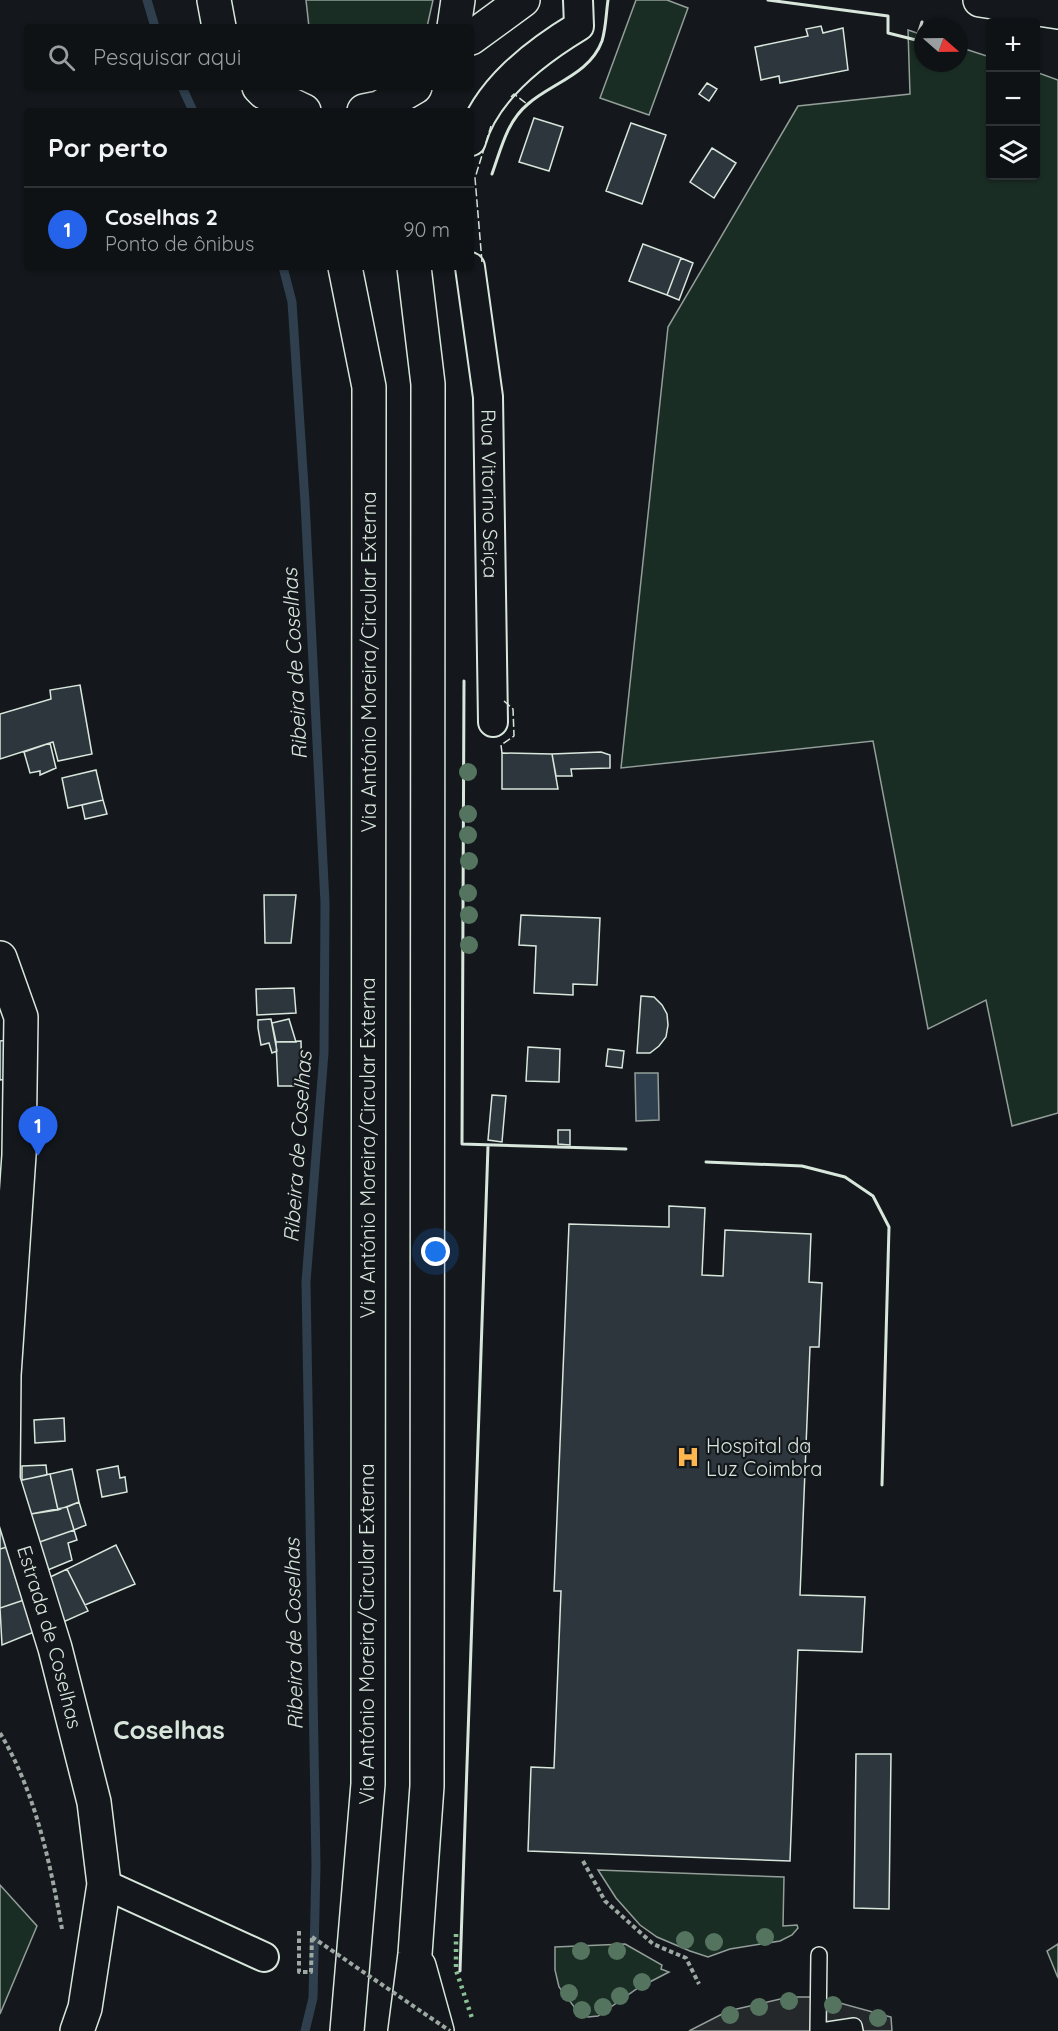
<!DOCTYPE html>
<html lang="pt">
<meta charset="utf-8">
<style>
:root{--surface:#0f1215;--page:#181b1e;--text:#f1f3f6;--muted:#9b9ea0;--line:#2f3234;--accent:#2563eb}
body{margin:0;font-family:Quicksand,sans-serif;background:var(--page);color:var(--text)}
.controls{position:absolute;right:18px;top:18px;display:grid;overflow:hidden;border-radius:6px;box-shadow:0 2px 4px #0004}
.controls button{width:54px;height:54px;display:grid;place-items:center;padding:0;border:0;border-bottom:2px solid var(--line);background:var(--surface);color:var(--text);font:30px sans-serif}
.compass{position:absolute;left:914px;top:18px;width:54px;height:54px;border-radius:50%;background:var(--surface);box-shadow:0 2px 4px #0004;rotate:110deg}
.you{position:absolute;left:436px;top:1252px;width:21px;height:21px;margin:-15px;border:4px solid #fff;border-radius:50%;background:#1a73e8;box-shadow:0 0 0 9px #1a73e833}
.badge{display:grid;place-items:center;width:39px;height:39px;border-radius:50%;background:var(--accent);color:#fff;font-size:20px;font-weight:700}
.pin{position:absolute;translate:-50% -50px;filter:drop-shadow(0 2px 3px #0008)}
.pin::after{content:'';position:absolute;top:32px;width:21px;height:18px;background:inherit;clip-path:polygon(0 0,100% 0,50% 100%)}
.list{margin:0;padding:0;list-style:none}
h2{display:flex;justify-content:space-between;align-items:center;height:78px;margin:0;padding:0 24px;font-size:26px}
h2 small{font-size:20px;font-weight:400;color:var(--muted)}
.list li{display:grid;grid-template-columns:39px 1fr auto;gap:18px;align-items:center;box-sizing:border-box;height:84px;padding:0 24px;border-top:2px solid var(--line)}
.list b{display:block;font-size:22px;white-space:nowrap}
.list p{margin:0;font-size:20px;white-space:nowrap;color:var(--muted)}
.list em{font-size:20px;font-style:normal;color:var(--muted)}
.icon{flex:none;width:33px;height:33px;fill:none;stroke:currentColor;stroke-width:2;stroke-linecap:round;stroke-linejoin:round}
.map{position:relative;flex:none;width:1058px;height:2031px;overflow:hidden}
.search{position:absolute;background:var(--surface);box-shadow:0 2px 4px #0004;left:24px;top:24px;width:450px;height:66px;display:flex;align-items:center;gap:15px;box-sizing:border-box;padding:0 21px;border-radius:6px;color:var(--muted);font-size:22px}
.panel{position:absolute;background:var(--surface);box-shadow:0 2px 4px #0004;left:24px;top:108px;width:450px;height:162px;border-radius:6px}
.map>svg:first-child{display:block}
.green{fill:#1a2d24;stroke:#939e99;stroke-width:1.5}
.parking{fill:#24282b;stroke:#939e99;stroke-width:1.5}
.water{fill:#2f3f4d;stroke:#939e99;stroke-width:1.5}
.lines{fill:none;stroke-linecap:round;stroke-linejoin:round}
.stream{stroke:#2f3f4d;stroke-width:9}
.building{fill:#2c363c;stroke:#d8e6dc;stroke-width:1.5}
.service-casing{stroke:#d8e6dc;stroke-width:18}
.minor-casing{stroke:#d8e6dc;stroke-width:32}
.tertiary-casing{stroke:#d8e6dc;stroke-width:36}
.trunk-casing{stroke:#d8e6dc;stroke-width:36}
.path{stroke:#9da8a2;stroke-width:4;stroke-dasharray:4.5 3;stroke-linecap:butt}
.service{stroke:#14181c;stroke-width:15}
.minor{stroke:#14181c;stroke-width:28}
.tertiary{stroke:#14181c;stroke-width:33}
.trunk{stroke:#14181c;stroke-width:33}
.path-bridge{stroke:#9da8a2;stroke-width:4;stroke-dasharray:4.5 3;stroke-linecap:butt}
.hedge{stroke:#8ac095;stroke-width:4.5;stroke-dasharray:3 4.5;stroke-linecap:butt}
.fence{stroke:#d8e6dc;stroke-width:1.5;stroke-dasharray:8 3;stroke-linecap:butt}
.wall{stroke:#d8e6dc;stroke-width:3}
.tree{fill:#55745f}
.labels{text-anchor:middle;stroke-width:4.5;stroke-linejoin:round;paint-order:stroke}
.street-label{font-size:20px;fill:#d8e6dc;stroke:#14181c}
.poi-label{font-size:20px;fill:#d8e6dc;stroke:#14181c;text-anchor:start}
.water-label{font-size:21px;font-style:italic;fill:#d8e6dc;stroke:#14181c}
.district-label{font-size:26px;font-weight:bold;fill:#d8e6dc;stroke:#14181c}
</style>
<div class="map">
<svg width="1058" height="2031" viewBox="0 0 1058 2031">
<rect width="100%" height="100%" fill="#14181c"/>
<path class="green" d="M306 0H433L427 27H309Z
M636 0H667L688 8 649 115 600 98Z
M908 30 923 35V63H959V47L990 57V176H1036V72L1058 80V1113L1012 1126 986 1000 928 1029 873 741 621 768 668 327 798 106 910 94Z
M598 1870 784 1877 783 1926 797 1925 798 1928 792 1935 780 1941 730 1949 708 1957 690 1951 657 1937 640 1925 616 1898Z
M0 1885 37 1926 0 2014Z
M625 1944 662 1965 661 1969 669 1972 638 1988 598 2016 588 2017 578 2012 559 1987 555 1970V1947Z
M1058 1944V1978L1047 1951Z"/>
<path class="parking" d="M789 1997H818L891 2017 892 2031H689L728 2011Z"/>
<path class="water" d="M635 1073H658L659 1120 636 1121Z"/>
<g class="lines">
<path class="stream" d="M147 0 155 27
M182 87 193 111
M283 267 292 302 305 502 325 903 324 1053 306 1282 316 1866 313 1998 305 2031"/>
</g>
<path class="building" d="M821 26 823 33 843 28 848 70 780 83 779 76 761 80 755 47 808 36 806 29Z
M707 83 717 89 709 101 699 94Z
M534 118 563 127 549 171 519 162Z
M631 123 666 135 642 204 606 191Z
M712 148 736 163 714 198 690 182Z
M643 244 681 258 667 295 629 281Z
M681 258 693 263 679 300 667 295Z
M80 685 92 754 58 761 53 742 0 759V714L51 699 50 690Z
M50 743 56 768 40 775V771L30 773 24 752Z
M601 752 610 755V768L571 769 572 776H556L552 754Z
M502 753 552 754 558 789H502Z
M96 770 103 800 68 808 62 778Z
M103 800 107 814 85 819 82 805Z
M264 895H296L291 943H265Z
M521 915 600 918 597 985 573 984V995L534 993 536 946 519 945Z
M294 988 296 1013 257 1015 256 989Z
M641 996 654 997 662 1005 667 1014 668 1025 666 1037 659 1046 650 1053H637Z
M271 1019 277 1051 272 1053 269 1043 261 1045 258 1028V1020Z
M289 1019 296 1042H276L272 1023Z
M7 1040 6 1079 0 1080V1041Z
M301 1041 302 1086H278L276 1042Z
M528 1047 560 1049 559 1082 526 1081Z
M608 1049 624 1051 622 1068 606 1066Z
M492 1095 506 1096 502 1142 488 1140Z
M558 1130H570V1145L558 1144Z
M669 1206 705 1208 702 1275 723 1276 725 1230 811 1234 809 1282 822 1283 819 1347H810L800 1595 865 1597 862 1652 798 1650 790 1861 528 1851 531 1767 554 1768 561 1591H554L569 1224 669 1227Z
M64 1418 65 1441 35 1443 34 1420Z
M46 1465 47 1475 22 1480V1466Z
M118 1466 120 1478 125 1477 127 1492 102 1497 97 1470Z
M72 1469 79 1502 58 1510 50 1474Z
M50 1474 58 1510 25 1515 18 1481Z
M79 1502 86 1525 74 1530 67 1507Z
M67 1507 74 1530 34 1544 25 1515Z
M0 1527 7 1547 0 1549Z
M74 1530 77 1540 68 1543 72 1560 43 1572 34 1544Z
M116 1545 135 1584 85 1605 67 1569Z
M7 1547 24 1600 0 1608V1549Z
M67 1569 88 1611 61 1623 46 1579Z
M24 1600 34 1632 2 1645 0 1608Z
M856 1754H891L889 1909 854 1908Z"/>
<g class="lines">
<g class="service-casing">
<path id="service" d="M818 2031 819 1955
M821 2031 854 2026 855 2031"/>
</g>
<g class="minor-casing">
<g id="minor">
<path d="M471 141C485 90 536 52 579 26L578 0"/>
<path id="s1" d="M470 267 488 397 493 722"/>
<path d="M104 1884 264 1957"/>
</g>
</g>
<g class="tertiary-casing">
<g id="tertiary">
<path d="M980 0 1058 12"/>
<path d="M471 38 523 0"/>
<path id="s2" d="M0 958 21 1017 19 1155 4 1375 3 1480 55 1648 94 1802 104 1884 85 2008 77 2031"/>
</g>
</g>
<g class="trunk-casing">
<path id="trunk" d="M214 0 219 27
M454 27 458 0
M259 87 264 92 304 111
M364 111 379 108 415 87
M345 267 369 387 368 1784 347 2031
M419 1966 437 2031
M405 2031 415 1954 427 1786 428 384 414 267"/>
</g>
<path class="path" d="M0 1733C35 1791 50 1862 62 1929
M583 1861 605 1901 653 1944 686 1958 699 1984
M299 1931V1972H311L312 1937"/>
<use href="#service" class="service"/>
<use href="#minor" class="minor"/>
<use href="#tertiary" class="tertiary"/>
<use href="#trunk" class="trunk"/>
<path class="path-bridge" d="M312 1937 450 2031"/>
<path class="hedge" d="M456 1934V1970L473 2021"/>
<path class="fence" d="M511 97 514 94 527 104
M482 262 475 178 491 126
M502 753 501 745 514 736 513 709 504 701"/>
<path class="wall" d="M768 0 888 16V33L916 40 922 22
M492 174C501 149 507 121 528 104 552 83 590 74 602 41 606 28 606 14 608 0
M464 681 462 1144 626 1149
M706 1162 802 1166 845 1177 873 1196 889 1227 882 1485
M460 1971 488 1146"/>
</g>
<g class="tree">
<circle cx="468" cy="772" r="9"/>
<circle cx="468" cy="814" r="9"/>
<circle cx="468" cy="835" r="9"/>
<circle cx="469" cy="861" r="9"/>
<circle cx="468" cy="893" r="9"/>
<circle cx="469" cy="915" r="9"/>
<circle cx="469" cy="945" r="9"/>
<circle cx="765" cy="1937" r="9"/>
<circle cx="685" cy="1940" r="9"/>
<circle cx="714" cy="1942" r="9"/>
<circle cx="581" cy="1951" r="9"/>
<circle cx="617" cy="1951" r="9"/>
<circle cx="642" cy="1982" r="9"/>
<circle cx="569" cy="1993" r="9"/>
<circle cx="620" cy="1996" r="9"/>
<circle cx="789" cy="2001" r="9"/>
<circle cx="833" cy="2005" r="9"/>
<circle cx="603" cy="2007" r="9"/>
<circle cx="759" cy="2007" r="9"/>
<circle cx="582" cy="2010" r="9"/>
<circle cx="730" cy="2015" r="9"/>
<circle cx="878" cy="2018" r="9"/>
</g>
<defs>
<g id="hospital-bare" transform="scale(1.8)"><path d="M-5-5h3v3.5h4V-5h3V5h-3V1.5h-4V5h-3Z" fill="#ffb74d" stroke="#14181c" stroke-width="2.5" paint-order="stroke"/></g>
</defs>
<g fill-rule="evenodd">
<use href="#hospital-bare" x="688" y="1457"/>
</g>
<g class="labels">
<g class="street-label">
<text dy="7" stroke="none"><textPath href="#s1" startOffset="228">Rua Vitorino Seiça</textPath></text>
<text transform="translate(369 662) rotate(-90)" y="7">Via António Moreira/Circular Externa</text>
<text transform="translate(368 1148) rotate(-90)" y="7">Via António Moreira/Circular Externa</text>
<text transform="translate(367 1634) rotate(-90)" y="7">Via António Moreira/Circular Externa</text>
<text dy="7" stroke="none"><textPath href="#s2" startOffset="690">Estrada de Coselhas</textPath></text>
</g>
<g class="poi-label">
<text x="706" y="1453">Hospital da<tspan x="706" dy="23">Luz Coimbra</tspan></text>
</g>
<g class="water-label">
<text transform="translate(295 664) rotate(-93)" y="7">Ribeira de Coselhas</text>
<text transform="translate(298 1147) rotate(-86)" y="7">Ribeira de Coselhas</text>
<text transform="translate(294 1634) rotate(-91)" y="7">Ribeira de Coselhas</text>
</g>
<g class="district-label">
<text x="169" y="1739">Coselhas</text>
</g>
</g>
</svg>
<div class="controls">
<button>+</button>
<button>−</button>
<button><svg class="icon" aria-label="layers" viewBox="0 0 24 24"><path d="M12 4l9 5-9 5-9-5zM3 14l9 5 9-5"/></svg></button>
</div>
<svg class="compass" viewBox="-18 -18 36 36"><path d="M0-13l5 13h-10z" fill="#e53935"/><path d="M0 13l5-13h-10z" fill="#9b9ea0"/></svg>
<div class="you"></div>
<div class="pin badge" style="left:38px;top:1156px">1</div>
<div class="search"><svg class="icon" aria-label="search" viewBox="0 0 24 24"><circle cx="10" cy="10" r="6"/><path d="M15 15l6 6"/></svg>Pesquisar aqui</div>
<section class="panel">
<h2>Por perto<small></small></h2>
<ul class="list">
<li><span class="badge">1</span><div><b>Coselhas 2</b><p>Ponto de ônibus</p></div><em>90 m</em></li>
</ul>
</section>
</div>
